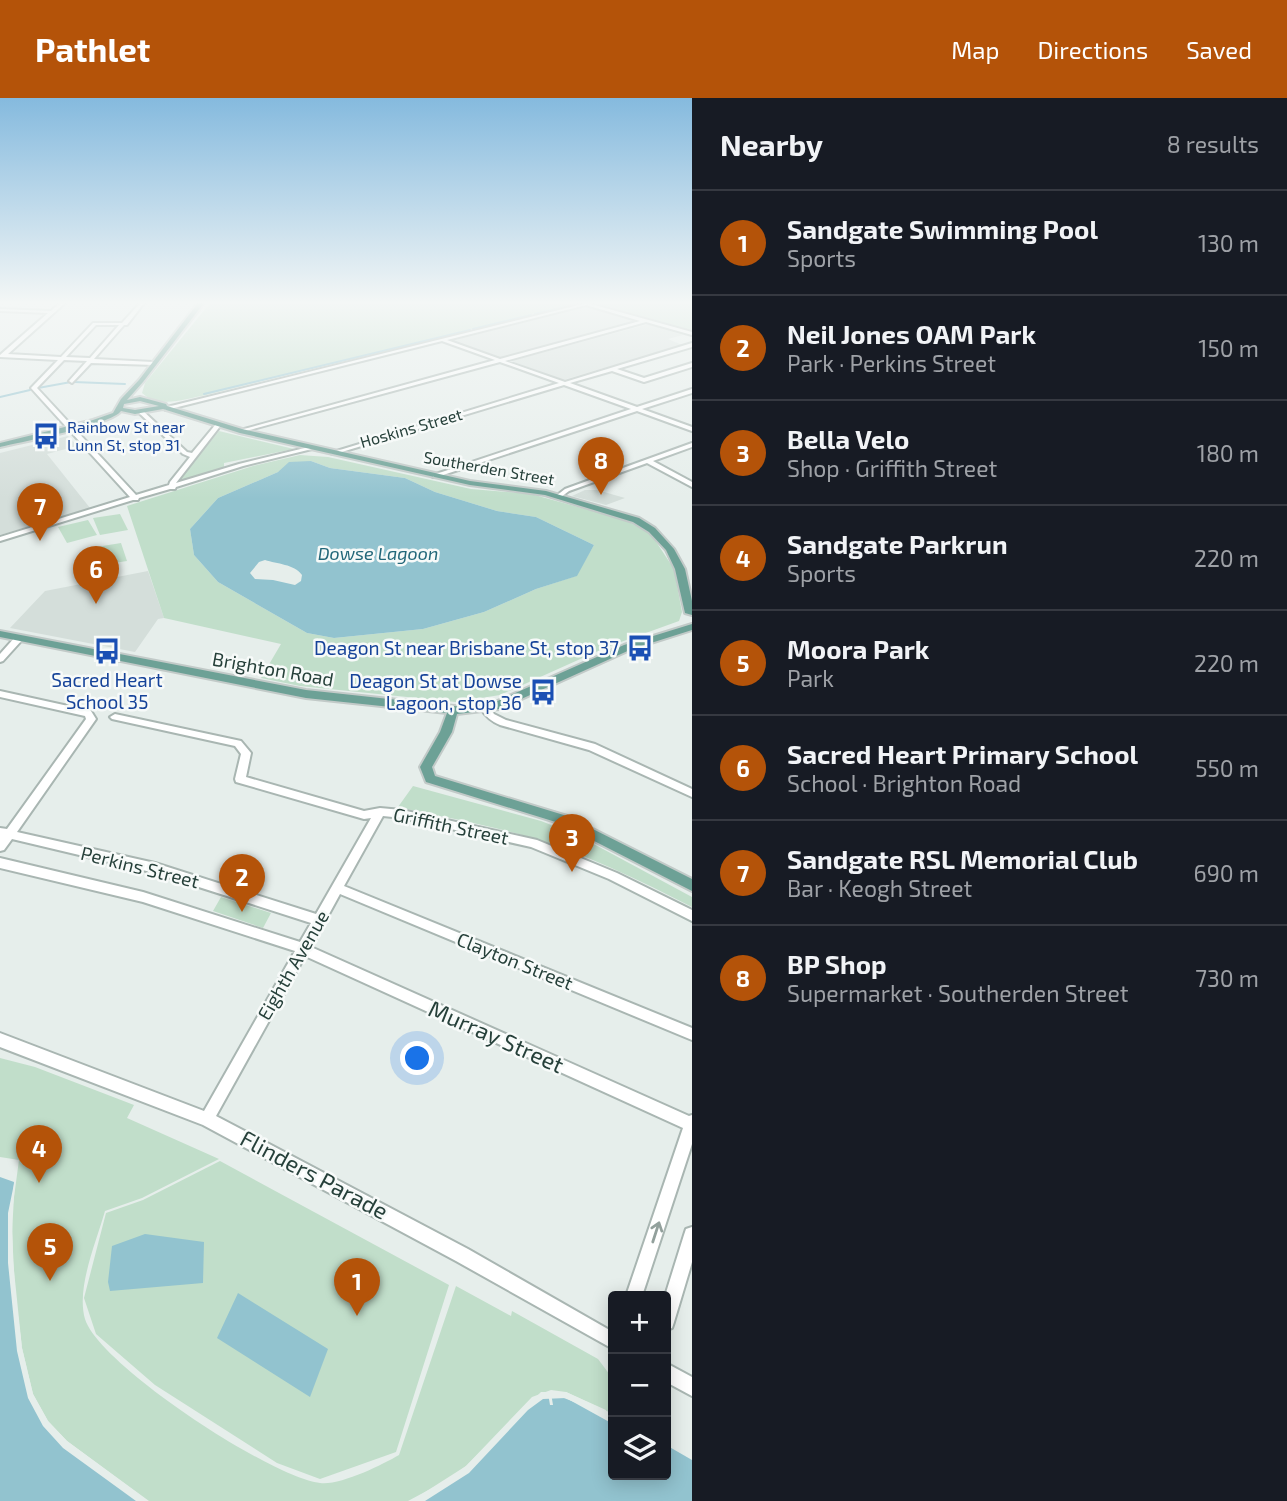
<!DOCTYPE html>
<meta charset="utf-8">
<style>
:root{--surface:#171b24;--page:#242831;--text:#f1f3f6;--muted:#9ea1a6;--line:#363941;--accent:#b45309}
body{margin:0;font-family:"Exo 2",sans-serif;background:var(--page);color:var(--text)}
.controls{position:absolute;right:21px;bottom:21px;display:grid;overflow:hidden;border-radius:7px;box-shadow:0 4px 18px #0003}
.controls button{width:63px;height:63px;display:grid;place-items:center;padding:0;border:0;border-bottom:2px solid var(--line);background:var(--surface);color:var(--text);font:35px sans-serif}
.you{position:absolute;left:418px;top:961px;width:24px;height:24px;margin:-18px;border:5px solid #fff;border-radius:50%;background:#1a73e8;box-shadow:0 0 0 10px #1a73e833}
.badge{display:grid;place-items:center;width:46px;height:46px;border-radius:50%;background:var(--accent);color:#fff;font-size:23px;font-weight:700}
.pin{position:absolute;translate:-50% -58px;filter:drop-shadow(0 2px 4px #0008)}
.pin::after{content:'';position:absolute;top:37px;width:24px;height:21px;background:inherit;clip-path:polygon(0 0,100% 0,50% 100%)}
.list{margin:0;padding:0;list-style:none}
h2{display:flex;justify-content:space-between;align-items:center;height:91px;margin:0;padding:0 28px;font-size:30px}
h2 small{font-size:23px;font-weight:400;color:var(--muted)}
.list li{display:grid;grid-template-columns:46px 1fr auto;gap:21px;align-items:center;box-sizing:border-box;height:105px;padding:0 28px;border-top:2px solid var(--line)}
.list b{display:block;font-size:26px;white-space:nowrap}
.list p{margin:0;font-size:23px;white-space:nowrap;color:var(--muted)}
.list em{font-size:23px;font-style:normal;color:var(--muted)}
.icon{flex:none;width:38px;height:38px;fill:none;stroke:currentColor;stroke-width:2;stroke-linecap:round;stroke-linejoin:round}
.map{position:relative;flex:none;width:692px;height:1403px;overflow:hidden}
header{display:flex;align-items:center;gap:42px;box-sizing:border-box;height:98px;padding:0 35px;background:var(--accent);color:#fff}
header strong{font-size:33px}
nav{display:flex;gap:38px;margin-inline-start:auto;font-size:24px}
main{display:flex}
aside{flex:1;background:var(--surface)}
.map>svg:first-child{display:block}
.built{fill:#d4deda}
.green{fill:#c1deca;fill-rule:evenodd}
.water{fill:#92c3cf;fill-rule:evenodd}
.pier{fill:#e6eeeb}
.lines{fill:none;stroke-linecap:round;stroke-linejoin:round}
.stream{stroke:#92c3cf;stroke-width:2}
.minor-casing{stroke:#a9b6b2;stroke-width:4}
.major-casing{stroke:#c2cac8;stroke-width:4}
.minor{fill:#fff;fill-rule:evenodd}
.major{fill:#6da196;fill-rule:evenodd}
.oneway{stroke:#92a09c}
.labels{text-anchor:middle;stroke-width:5;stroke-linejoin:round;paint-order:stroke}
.far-transit-label{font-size:16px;fill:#164399;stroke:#f7faf9;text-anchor:start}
.far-street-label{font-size:16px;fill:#26403a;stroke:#f7faf9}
.far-water-label{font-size:18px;font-style:italic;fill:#226779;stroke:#f7faf9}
.transit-label{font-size:19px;fill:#164399;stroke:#f7faf9;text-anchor:end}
.street-label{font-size:19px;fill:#26403a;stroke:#f7faf9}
.near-street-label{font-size:23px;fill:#26403a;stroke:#f7faf9}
</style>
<header>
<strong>Pathlet</strong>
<nav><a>Map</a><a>Directions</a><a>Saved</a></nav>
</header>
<main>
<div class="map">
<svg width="692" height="1403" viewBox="0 0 692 1403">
<rect width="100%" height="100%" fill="#e6eeeb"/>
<path class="built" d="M589 208 637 223 499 260 451 243Z
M649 226 683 237 668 241 682 247 563 282 511 263Z
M68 338 77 348 47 356 90 410 0 437V355Z
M585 392H597L625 400 606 407 572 398Z
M148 473 164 520 158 521 135 554 10 530 45 493Z"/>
<path class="green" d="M210 205H576L206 297C184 301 160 311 142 295L145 285Z
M595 205H692V233Z
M219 333 294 351 224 365V369L183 384 178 383Z
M300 357 328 359 471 391 531 396 625 422 651 436 674 471 682 514 679 523 607 549 500 597 456 604 300 588 261 580 281 546 164 520 127 408 253 368ZM311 363 330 370 405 380 435 394 497 413 536 419 594 447 576 478 536 491 484 514 423 531 334 540 307 535 218 484 194 457 190 431 218 400 278 374Z
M120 416 128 432 100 437 93 420Z
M88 422 97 437 67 445 58 429Z
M121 445 127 463 89 469 84 451Z
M413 688 541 723 577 737 692 799V809C639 782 586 756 529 739 486 726 441 719 398 709Z
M221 799 271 815 263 830 213 813Z
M0 960 35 969 134 1007 127 1020 219 1061 142 1100 105 1113C96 1145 76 1190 85 1221 99 1267 272 1380 320 1385 339 1388 382 1367 399 1357L456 1188 511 1218 512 1213 598 1261 613 1281V1316L566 1294H541L466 1368 449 1381 408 1403H149L67 1343 48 1323 33 1296 22 1250 13 1163 12 1114 19 1062 0 1059Z
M220 1063 449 1187 396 1354 320 1381 277 1365 155 1287 96 1236 84 1200 106 1115 143 1102Z"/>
<path class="water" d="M311 363 330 370 405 380 435 394 497 413 536 419 594 447 577 478 536 491 484 514 423 531 334 540 307 535 218 484 194 457 190 431 218 400 278 374 289 364ZM265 462C277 466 294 466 302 477L301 483 295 487 273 482 255 481 250 475 259 464Z
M0 1079 14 1084 10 1135 16 1222 31 1298 55 1336 144 1403H0Z
M145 1136 204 1144 203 1185 110 1193 108 1184 112 1148Z
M238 1195 328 1251 310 1299 217 1240Z
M548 1295 550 1307H553L551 1295 613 1319V1377H666V1347L692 1362V1403H415L467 1371 525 1309Z"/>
<path class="pier" d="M15 1081 12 1134 15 1192 22 1250 33 1296 48 1323 67 1343 148 1403H136L63 1350 43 1328 28 1300 17 1253 8 1165V1115Z
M551 1292 566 1294 606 1312V1315L613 1319V1326L566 1300 543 1301 528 1312 469 1375 425 1403H411L466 1368 532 1299Z"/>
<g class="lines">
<path class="stream" d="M535 216 581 205
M473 231 531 217
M74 284 125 286
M38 290 71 284
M204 296 470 232
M0 299 30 292"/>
<g class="minor-casing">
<path id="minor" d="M60 205H65L8 256 61 259 93 225H122L140 205H144L127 227H124L94 261 153 264 155 267 91 265 72 285 69 283 87 263 64 262 37 290 136 397 169 387 170 384 190 359 183 356 138 314V312H142L187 354 192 355 216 326 221 327 176 385 239 366 313 348 316 350 243 368 176 389 175 391H170L139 400 138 402H133L0 443V439L130 399 31 290 58 262 0 259V257L48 215 0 213V211L51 213ZM96 227H119L90 260 66 259Z
M587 205 692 234V237L646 224 505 263 565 284 692 245V249L617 271 644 280 692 265V269L644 284 612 273 570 285 637 309 692 291V295L642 311 692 329V333L637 313 437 379H433V377L631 311 564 287 335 356 330 355 559 285 500 264 242 334 237 333 495 262 442 243 166 312 163 310ZM586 207 640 223 500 261 447 242Z
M692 345V349L653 363 692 384V389L647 365 569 393 561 399 556 398 565 391Z
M19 537 23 540 22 542 3 563 0 564V556L16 538Z
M0 593 91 613 96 621 17 734 155 765 316 816 371 720 364 721 236 684 235 681 241 656 235 648 112 621 110 619 115 616 241 643 251 655 246 679 364 713 380 710 402 712 537 742 617 775 692 812V823L609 781 531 749 402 720 383 718 344 788 692 930V942L340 796 311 849 689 1018 692 1017V1046L642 1198H626L683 1030 305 858 216 1018 468 1151 613 1234V1251L456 1163 203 1027 0 949V935L204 1013 295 853 143 804 0 770V760L143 794 300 844 311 825 155 775 12 741 4 752 0 753V730L7 731 86 621 85 618 0 599Z
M486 608 489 609 494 616 506 622 595 646 692 691V699L589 652 500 627C491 623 486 619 481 611Z
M692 1129V1164L674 1224 672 1230 666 1232 665 1198 684 1137 686 1131Z
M666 1265 692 1279V1298L666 1284Z"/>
</g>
<g class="major-casing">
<path id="major" d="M198 205H204L143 284 127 302 140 299 166 306 167 308 242 331 470 383 546 393 639 420 655 430 674 451 685 471 692 503V517L685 515 675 471 666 452 649 434 633 424 545 397 470 387 240 335 163 311 135 316 121 313C111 327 21 344 0 349V345L93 322 113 315 121 301 139 282ZM140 303 159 308 135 312 123 310 124 306Z
M692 526V532L632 551 499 611 457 616 452 634 432 669 435 678 567 718 692 781V793L559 725 426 684 420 669 440 634 447 615 306 600 0 539V533L306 592 463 609 493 605 624 547Z"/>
</g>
<use href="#minor" class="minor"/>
<use href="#major" class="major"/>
</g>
<defs><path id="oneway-shaft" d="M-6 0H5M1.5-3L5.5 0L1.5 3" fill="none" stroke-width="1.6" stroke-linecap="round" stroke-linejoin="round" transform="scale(1.75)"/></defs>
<use class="oneway" href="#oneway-shaft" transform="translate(656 1134) rotate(-72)"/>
<linearGradient id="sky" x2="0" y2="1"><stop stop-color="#85bade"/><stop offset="0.51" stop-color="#f4f7f6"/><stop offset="1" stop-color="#f4f7f6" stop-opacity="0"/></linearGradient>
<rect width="692" height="401" fill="url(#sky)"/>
<defs>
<g id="bus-bare" transform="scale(2.1)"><path d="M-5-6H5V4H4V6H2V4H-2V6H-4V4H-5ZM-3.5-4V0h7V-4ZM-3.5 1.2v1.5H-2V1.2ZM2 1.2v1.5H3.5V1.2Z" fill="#1a4fb4" stroke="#f7faf9" stroke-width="2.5" paint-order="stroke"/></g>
</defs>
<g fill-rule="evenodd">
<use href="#bus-bare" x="46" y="338"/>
<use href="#bus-bare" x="640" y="550"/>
<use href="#bus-bare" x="107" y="553"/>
<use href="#bus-bare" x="543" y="594"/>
</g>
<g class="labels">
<g class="far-transit-label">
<text x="67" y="335">Rainbow St near<tspan x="67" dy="18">Lunn St, stop 31</tspan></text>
</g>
<g class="far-street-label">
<text transform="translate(411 330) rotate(-16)" y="6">Hoskins Street</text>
<text transform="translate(489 370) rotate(10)" y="6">Southerden Street</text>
</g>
<g class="far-water-label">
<text x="378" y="462">Dowse Lagoon</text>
</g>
<g class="transit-label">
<text x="619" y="557">Deagon St near Brisbane St, stop 37</text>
<text x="107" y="589" text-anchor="middle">Sacred Heart<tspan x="107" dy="22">School 35</tspan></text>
<text x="522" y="590">Deagon St at Dowse<tspan x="522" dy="22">Lagoon, stop 36</tspan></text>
</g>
<g class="street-label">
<text transform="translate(273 571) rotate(10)" y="7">Brighton Road</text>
<text transform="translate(451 728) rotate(12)" y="7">Griffith Street</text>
<text transform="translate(140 769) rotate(14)" y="7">Perkins Street</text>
<text transform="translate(515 863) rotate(22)" y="7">Clayton Street</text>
<text transform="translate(293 867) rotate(-60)" y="7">Eighth Avenue</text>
</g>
<g class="near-street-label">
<text transform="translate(496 939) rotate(24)" y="8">Murray Street</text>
<text transform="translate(314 1077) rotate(28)" y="8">Flinders Parade</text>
</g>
</g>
</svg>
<div class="controls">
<button>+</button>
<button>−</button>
<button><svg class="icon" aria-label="layers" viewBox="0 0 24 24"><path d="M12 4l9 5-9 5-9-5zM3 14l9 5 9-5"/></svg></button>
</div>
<div class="you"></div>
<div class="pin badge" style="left:357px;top:1218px">1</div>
<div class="pin badge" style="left:242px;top:814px">2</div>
<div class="pin badge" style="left:572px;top:774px">3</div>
<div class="pin badge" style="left:39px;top:1085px">4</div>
<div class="pin badge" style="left:50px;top:1183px">5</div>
<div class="pin badge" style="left:96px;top:506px">6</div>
<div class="pin badge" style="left:40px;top:443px">7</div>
<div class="pin badge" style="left:601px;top:397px">8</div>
</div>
<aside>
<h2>Nearby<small>8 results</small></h2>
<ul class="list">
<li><span class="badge">1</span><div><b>Sandgate Swimming Pool</b><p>Sports</p></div><em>130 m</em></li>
<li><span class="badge">2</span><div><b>Neil Jones OAM Park</b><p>Park · Perkins Street</p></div><em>150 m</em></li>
<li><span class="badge">3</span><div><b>Bella Velo</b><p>Shop · Griffith Street</p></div><em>180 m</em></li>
<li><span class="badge">4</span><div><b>Sandgate Parkrun</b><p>Sports</p></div><em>220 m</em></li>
<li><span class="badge">5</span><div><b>Moora Park</b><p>Park</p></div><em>220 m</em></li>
<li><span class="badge">6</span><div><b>Sacred Heart Primary School</b><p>School · Brighton Road</p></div><em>550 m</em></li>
<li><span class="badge">7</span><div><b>Sandgate RSL Memorial Club</b><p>Bar · Keogh Street</p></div><em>690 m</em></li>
<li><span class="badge">8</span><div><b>BP Shop</b><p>Supermarket · Southerden Street</p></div><em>730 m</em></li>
</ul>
</aside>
</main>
